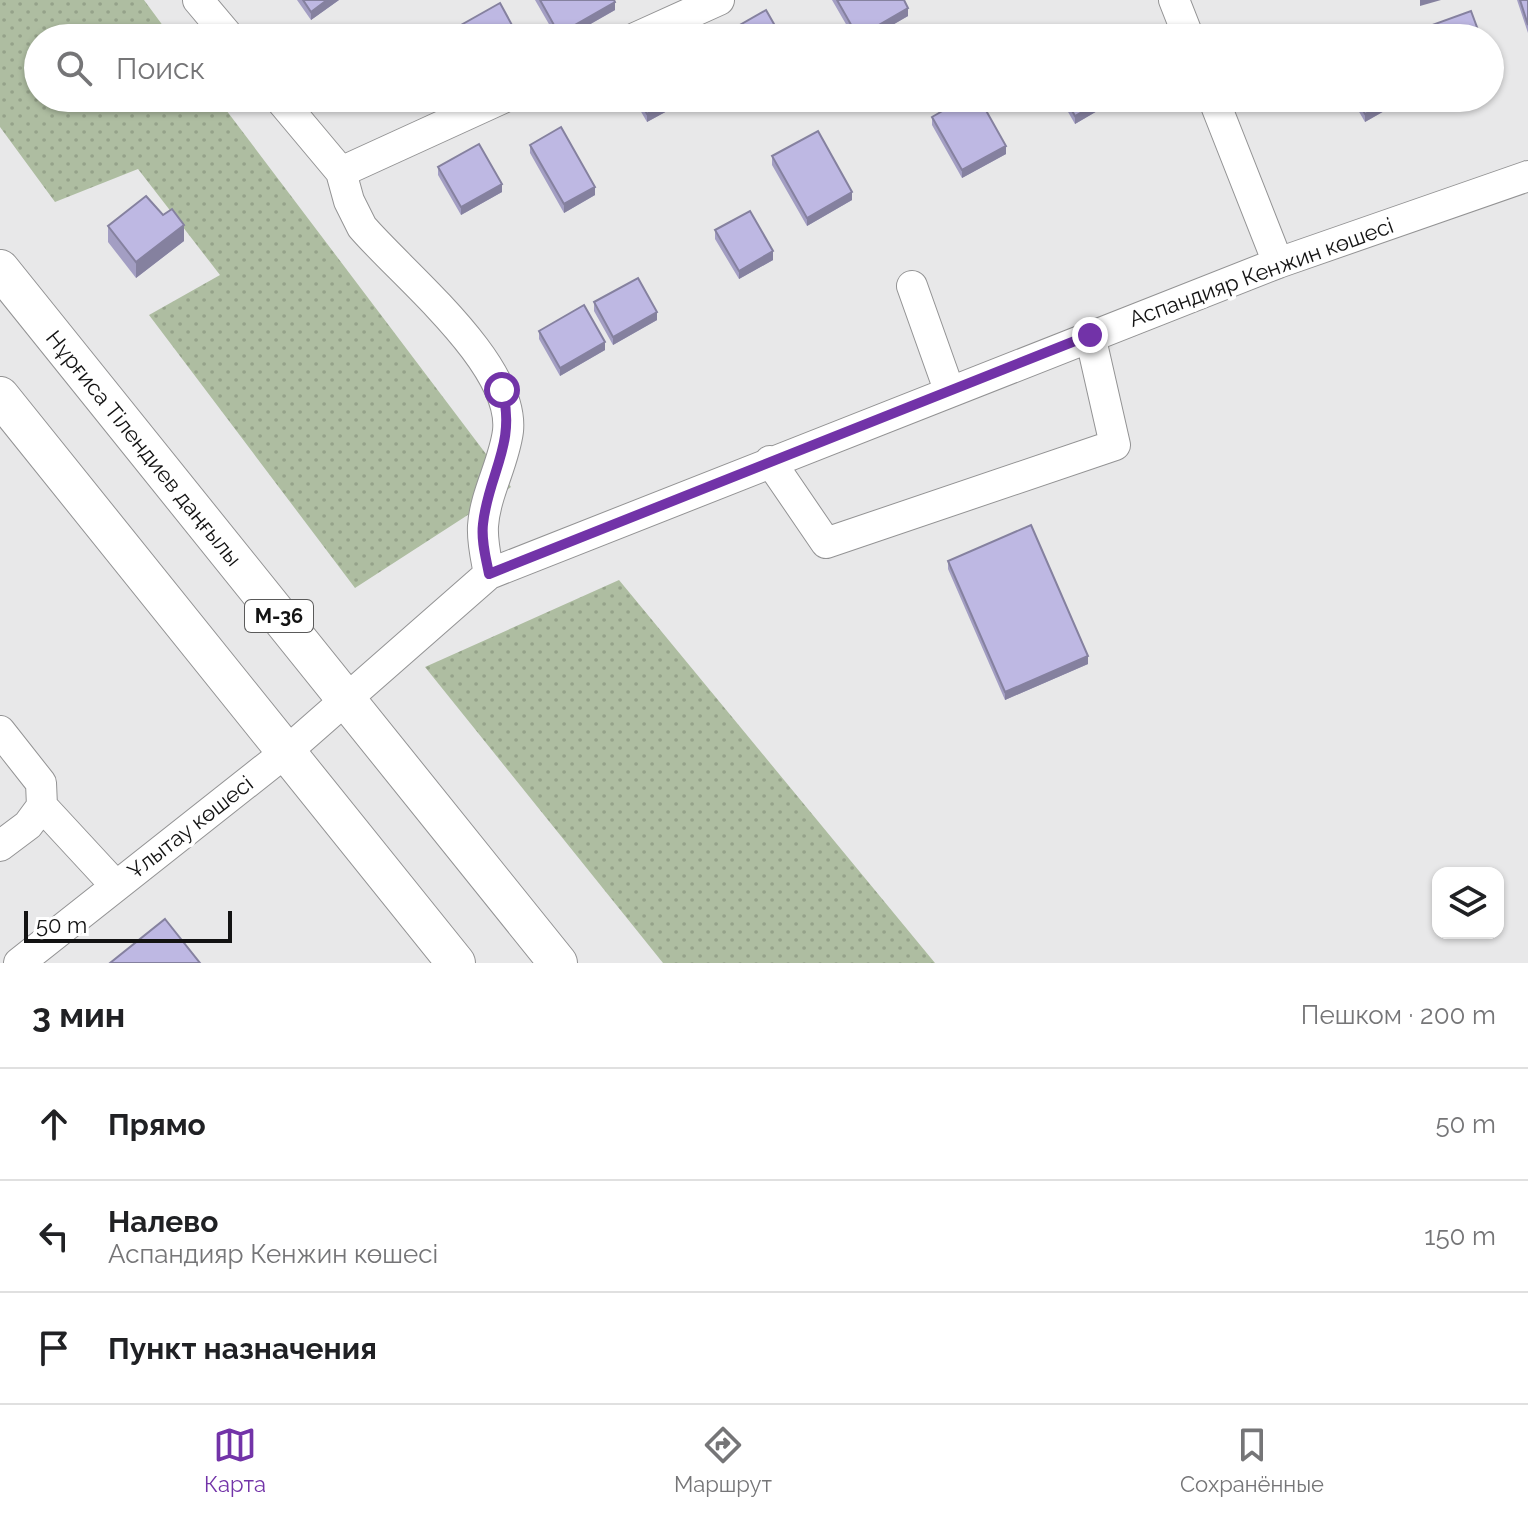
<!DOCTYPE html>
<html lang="ru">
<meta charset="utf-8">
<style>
:root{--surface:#fff;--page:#f2f2f2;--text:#202124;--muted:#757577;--line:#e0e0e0;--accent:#7233a8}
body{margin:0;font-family:Raleway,sans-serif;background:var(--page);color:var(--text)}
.controls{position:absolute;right:24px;bottom:24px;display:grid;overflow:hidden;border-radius:16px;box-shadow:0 2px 6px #0004}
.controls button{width:72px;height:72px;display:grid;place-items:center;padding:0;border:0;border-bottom:2px solid var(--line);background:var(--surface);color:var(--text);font:40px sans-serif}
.scale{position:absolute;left:24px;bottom:20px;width:208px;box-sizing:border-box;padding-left:8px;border:4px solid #131313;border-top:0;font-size:22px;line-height:28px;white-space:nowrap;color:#131313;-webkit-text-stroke:6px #fff;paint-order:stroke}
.stop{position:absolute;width:24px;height:24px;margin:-18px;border:6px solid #7233a8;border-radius:50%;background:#fff}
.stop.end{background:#7233a8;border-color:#fff;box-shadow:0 2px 8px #0008}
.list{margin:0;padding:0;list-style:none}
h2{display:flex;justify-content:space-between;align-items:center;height:104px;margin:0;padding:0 32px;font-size:34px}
h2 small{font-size:26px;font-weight:400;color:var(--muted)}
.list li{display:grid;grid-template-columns:52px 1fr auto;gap:24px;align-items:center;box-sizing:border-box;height:112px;padding:0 32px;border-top:2px solid var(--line)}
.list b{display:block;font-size:30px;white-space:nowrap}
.list p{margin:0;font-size:26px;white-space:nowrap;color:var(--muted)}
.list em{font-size:26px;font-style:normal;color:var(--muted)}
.icon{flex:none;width:44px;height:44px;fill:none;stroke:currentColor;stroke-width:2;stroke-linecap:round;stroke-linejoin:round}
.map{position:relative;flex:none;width:1528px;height:963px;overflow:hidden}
.search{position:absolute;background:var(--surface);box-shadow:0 2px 6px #0004;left:24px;right:24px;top:24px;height:88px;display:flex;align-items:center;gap:20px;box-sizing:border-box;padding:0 28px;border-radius:44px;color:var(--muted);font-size:30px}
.sheet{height:440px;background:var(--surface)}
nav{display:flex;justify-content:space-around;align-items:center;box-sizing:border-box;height:112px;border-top:2px solid var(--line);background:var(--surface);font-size:22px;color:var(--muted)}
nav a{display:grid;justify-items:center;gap:4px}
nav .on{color:var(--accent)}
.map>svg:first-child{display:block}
.grass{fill:url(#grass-dots)}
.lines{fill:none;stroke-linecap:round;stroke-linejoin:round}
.minor-casing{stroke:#939394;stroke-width:32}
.major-casing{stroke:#939394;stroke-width:40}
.minor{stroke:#fff;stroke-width:30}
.major{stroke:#fff;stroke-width:38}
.wall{fill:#a39ec3}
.shaded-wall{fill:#85819f}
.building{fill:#beb8e3;stroke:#85819f;stroke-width:2}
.route{stroke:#7233a8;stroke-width:10}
.labels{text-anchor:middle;stroke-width:8;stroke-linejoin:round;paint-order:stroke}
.shield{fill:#fff;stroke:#5a5a5a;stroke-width:2}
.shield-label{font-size:20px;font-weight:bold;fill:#131313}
.street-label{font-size:22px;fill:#131313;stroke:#fff}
</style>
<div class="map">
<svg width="1528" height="963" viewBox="0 0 1528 963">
<defs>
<pattern id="grass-dots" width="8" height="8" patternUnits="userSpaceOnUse" patternTransform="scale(2)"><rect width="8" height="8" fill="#aebda1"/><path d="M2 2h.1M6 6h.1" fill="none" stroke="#95a28a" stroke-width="1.8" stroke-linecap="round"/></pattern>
</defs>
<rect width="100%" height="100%" fill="#e8e8e9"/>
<path class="grass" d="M0 0H144L172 38H38V98H217L511 487 355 588 149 315 220 275 138 169 55 202 0 127Z
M619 580 935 963H663L425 667Z"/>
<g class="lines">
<g class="minor-casing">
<path id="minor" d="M198 0 230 38
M1174 0 1189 38
M635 38 719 0
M279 98 341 172 349 201 362 227C403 275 515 364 508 431 504 463 485 494 483 526 482 542 486 558 489 574
M1213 98 1278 263
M341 172 503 98
M912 286 949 390
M770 461 826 543 1115 445 1090 335
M0 731 41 783 42 806 28 825 0 846
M42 806 116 886
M19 963 286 752 489 574 1278 263 1528 176"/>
</g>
<g class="major-casing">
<path id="major" d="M0 269 558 963
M0 396 456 963"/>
</g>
<use href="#minor" class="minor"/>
<use href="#major" class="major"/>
</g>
<path class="wall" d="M297 0H339L311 20Z
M535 0H614L615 10 566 38H557Z
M832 0H904L908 16 870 38H854Z
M1517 0H1528V33Z
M633 98H691L647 122Z
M1060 98H1116V100L1075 124Z
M1351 98H1407L1365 122Z
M932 117 1006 154 962 178 932 125Z
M530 145 595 195 564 213 530 153Z
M772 156 852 200 807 226 772 165Z
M438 167 502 192 461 215 438 175Z
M108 226 184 241 136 278 108 242Z
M715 230 773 260 739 279 715 239Z
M594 302 657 320 613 345 594 311Z
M539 331 605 350 560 376 539 339Z
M948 561 1088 664 1005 700 948 569Z"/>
<path class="shaded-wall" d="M327 0H339L311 20V12Z
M1420 0H1441L1420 6Z
M615 2V10L566 38H559V34Z
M908 8V16L870 38H858V37Z
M676 98H691L647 122V114Z
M1106 98H1116V100L1075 124V116Z
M1393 98H1407L1365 122V114Z
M1006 146V154L962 178V170Z
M502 184V192L461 215V207Z
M595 187V195L564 213V204Z
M852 192V200L807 226V218Z
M184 225V241L136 278V262Z
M773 251V260L739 279V271Z
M657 312V320L613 345V337Z
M605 342V350L560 376V368Z
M1088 656V664L1005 700V692Z"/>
<path class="building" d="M303 0H327L311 12Z
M540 0H614L615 2 559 34Z
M837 0H904L908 8 858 37Z
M1520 0H1528V25Z
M500 3 519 38H438Z
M766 10 782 38H727L724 34Z
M1471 11 1481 38H1424L1421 29Z
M638 98H676L647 114Z
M965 98H979L1006 146 962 170 932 117Z
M1065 98H1106L1075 116Z
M1356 98H1393L1365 114Z
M561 127 595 187 564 204 530 145Z
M818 131 852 192 807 218 772 156Z
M479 144 502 184 461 207 438 167Z
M146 196 163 215 172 209 184 225 136 262 108 226Z
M750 211 773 251 739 271 715 230Z
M638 278 657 312 613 337 594 302Z
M584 305 605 342 560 368 539 331Z
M1031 525 1088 656 1005 692 948 561Z
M165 919 200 963H110Z"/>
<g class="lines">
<path class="route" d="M502 390C517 443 488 475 483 524 481 541 486 558 489 574L1090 335"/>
</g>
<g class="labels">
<rect class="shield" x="245" y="600" width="68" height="32" rx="6"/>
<g class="shield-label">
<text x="279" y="623">M-36</text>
</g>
<g class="street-label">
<text transform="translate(1261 272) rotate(-20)" y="8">Аспандияр Кенжин көшесі</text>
<text transform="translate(144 448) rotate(51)" y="8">Нұрғиса Тілендиев даңғылы</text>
<text transform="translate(190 827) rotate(-38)" y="8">Ұлытау көшесі</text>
</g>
</g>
</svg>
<div class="controls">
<button><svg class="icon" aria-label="layers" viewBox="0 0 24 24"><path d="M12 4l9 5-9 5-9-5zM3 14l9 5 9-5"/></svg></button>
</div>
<div class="scale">50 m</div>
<div class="stop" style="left:502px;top:390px"></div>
<div class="stop end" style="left:1090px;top:335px"></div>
<div class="search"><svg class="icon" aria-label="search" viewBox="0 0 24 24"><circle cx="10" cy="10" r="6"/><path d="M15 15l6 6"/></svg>Поиск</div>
</div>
<section class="sheet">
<h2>3 мин<small>Пешком · 200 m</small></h2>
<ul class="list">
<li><svg class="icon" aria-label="ahead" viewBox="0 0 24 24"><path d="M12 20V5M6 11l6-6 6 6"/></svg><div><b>Прямо</b></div><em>50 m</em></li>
<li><svg class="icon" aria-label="left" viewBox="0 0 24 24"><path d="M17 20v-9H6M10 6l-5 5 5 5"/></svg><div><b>Налево</b><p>Аспандияр Кенжин көшесі</p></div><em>150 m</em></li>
<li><svg class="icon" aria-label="arrive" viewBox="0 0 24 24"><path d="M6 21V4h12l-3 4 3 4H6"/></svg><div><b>Пункт назначения</b></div></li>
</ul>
</section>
<nav>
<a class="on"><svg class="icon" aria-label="map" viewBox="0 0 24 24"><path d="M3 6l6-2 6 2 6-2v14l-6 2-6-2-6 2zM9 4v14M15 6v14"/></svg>Карта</a>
<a><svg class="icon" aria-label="directions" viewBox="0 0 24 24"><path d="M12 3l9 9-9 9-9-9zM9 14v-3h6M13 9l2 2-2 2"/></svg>Маршрут</a>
<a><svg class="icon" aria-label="saved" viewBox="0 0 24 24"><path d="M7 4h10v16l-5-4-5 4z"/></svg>Сохранённые</a>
</nav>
